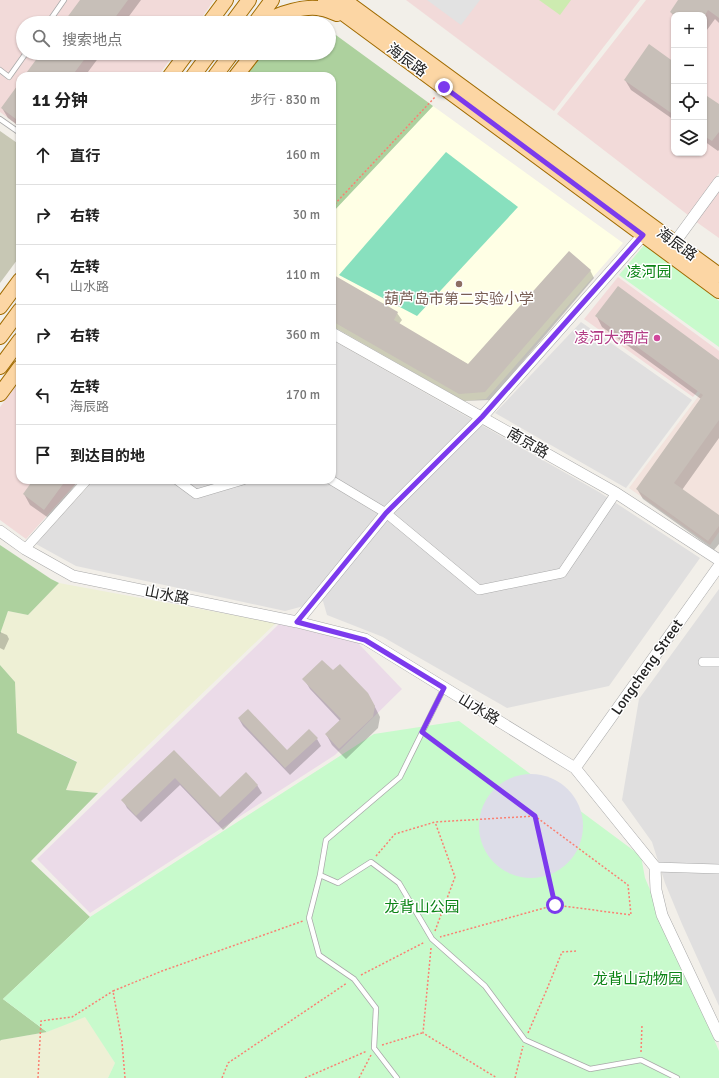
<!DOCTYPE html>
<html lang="zh">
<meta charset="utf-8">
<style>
:root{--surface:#fff;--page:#f2f2f2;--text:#222;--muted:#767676;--line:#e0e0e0}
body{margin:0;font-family:Signika,"Noto Sans SC",sans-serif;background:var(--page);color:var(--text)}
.controls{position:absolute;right:12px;top:12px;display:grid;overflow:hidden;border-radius:8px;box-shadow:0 1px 3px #0004}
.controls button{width:36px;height:36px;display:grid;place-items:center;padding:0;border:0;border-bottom:1px solid var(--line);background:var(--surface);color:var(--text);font:20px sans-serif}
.stop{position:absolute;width:12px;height:12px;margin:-9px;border:3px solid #7c3aed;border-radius:50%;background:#fff}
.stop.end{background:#7c3aed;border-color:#fff;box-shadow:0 1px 4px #0008}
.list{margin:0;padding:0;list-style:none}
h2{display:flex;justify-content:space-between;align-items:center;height:52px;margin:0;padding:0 16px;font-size:17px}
h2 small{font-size:13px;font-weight:400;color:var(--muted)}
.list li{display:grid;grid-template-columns:26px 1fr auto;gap:12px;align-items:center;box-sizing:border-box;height:60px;padding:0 16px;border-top:1px solid var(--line)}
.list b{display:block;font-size:15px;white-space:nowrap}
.list p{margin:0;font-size:13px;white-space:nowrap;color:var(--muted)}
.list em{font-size:13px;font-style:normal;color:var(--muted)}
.icon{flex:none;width:22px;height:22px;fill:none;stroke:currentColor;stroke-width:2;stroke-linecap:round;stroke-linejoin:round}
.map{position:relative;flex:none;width:719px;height:1078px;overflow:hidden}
.search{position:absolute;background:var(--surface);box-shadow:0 1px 3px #0004;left:16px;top:16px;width:320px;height:44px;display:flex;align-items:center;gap:10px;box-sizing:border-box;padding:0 14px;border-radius:22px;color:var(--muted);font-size:15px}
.panel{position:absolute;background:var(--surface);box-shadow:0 1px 3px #0004;left:16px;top:72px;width:320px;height:412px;border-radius:12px}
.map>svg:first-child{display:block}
.residential{fill:#e0dfdf}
.commercial{fill:#f2dad9;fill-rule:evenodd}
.industrial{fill:#ebdbe8}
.education{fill:#ffffe5}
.military{fill:#f3e3dd}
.construction{fill:#c7c7b4}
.farmland{fill:#eef0d5}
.grass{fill:#cdebb0}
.forest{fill:#add19e}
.park{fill:#c8facc}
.pitch{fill:#88e0be}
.parking{fill:#e2e2e2}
.plaza{fill:#dddde8}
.shadow{fill:#0003}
.building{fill:#c7bfb8}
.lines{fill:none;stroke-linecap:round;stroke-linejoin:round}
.service-casing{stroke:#a9a9a9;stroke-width:6}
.minor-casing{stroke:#a9a9a9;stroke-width:10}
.tertiary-casing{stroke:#a9a9a9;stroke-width:12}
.primary-casing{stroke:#a06b00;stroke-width:16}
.path{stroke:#fa8072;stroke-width:1.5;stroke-dasharray:2 2;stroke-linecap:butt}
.service{stroke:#fff;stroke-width:4.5}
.minor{stroke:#fff;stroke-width:9}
.tertiary{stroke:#fff;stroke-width:11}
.primary{stroke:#fcd6a4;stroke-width:14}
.route{stroke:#7c3aed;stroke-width:5}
.education-dot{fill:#8d6e63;stroke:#fff;stroke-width:1.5}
.hotel-dot{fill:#d1479c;stroke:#fff;stroke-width:1.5}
.labels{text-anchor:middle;stroke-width:3;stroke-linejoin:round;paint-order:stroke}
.street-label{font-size:15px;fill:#222;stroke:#fff}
.park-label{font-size:15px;fill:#0c8416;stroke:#fff}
.education-label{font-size:15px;fill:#785e54;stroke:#fff}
.hotel-label{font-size:15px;fill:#b23c85;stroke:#fff;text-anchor:end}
</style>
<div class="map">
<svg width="719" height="1078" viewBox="0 0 719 1078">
<rect width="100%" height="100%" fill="#f2efe9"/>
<path class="residential" d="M581 322 692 400 626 488 495 413Z
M332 340 599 492 700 558 609 686 507 708 383 637 327 615 323 601 285 611 76 566 36 544 94 480H332Z
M719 589V1006L682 924 665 883 652 842 622 800 639 699Z"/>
<path class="commercial" d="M0 0H214L198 23H23V53H175L158 76H20V127L0 112Z
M406 0H640L554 111Z
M646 0H719V173L688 215 557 114ZM674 15H704V153H674Z
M719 189V238L695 221Z
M618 277 719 351V365L693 397 584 319Z
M20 381V480H79L26 539 0 520V407Z"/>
<path class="industrial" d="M279 624 357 642 402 689 335 755 90 913 37 859Z"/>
<path class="education" d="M433 106 623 243 486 399 462 401 332 326V213Z"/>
<path class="military" d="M719 369V532L710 545 629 488Z"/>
<path class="construction" d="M0 131 20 145V256L0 283Z"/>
<path class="farmland" d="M59 583 276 623 98 793 66 790 77 761 16 733 15 682 0 665V634L8 611 28 615Z
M85 1016 115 1063 108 1078H0V1041L1 1040 47 1032Z"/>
<path class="grass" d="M539 0H571L560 15Z"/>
<path class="forest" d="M329 30 433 106 332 213V76H245L263 53H329Z
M0 545 51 579 59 583 28 615 8 611 0 634Z
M0 665 15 682 17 733 77 762 66 790 98 793 31 861 90 917 3 999 47 1032 1 1040 0 1041Z"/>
<path class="park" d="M645 244 719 301V347L619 275Z
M459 721 641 856 645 878 719 1051V1078H108L115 1063 85 1017 47 1032 3 999 90 917 374 734Z"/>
<path class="pitch" d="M446 152 518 207 417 316 339 275Z"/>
<path class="parking" d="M427 0H480L461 25Z"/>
<path class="plaza" d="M479 826a52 52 0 1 1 104 0a52 52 0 1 1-104 0Z"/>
<path class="shadow" d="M81 0H141L124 23H64Z
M680 0H719V23L715 19 704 34V15H674V17L671 12Z
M42 53H102L85 76H25Z
M674 63V120L631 90 625 80Z
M20 83V127L8 118 2 108Z
M704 87 707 92 705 96 719 106V150L718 151 704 141Z
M590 270 594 278 490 400 464 401 332 326V275L397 313 402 320 399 324 469 365Z
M597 317 719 363V438L682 490 719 516V544L714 550 643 499 637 489 701 399 602 327Z
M28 480H79L50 519 30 505 24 494 32 483Z
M0 632 7 635 9 639 4 650 0 648Z
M333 672 374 705 380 717 378 728 346 759 332 745 326 734 340 721 310 689 304 679Z
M239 719 287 751 317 739 321 746 290 775 243 726Z
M174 751 220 798 257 785 262 793 223 830 180 785 141 822 127 808 123 800Z"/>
<path class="building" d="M80 0H128L111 23H63Z
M678 0H719V18L708 10 705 15H674L670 12Z
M649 44 674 62V115L624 80Z
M41 53H89L72 76H24Z
M20 82V122L1 108Z
M704 94 719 104V132L712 141 704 136Z
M569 251 591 270 485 392 459 394 332 321V274L398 312 394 320 468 364Z
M618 286 719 360V420L674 483 719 515V526L708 541 636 489 703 395 595 316Z
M33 480H66L44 510 23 494Z
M322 660 333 670 340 664 368 693 375 706 373 717 339 749 325 734 341 719 302 679Z
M248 709 287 750 309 729 318 738 285 768 238 718Z
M174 750 220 797 246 772 258 785 218 823 175 778 136 816 121 800Z"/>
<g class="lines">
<g class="service-casing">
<path id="service" d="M48 23 64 0
M0 70 9 77 26 53
M0 119 20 133
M320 875 338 883 371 862 399 883 432 939 485 986 525 1040 590 1069 641 1060 677 1078
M397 1078 374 1048 376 1008 354 979 319 955 309 918 320 875 326 840 400 777 444 688"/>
</g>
<g class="minor-casing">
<path id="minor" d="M177 480 196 494 243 480
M331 480 386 513 479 590 562 573 616 493
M25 549 87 480
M703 662H719
M655 867 719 869"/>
</g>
<g class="tertiary-casing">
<path id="tertiary" d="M675 242 719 182
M332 333 616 493 719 560
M0 531 25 549 73 576 297 622 365 639 575 768 655 867 656 890 662 915 719 1036
M297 622 386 513 482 417 643 235
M575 768 719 566"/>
</g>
<g class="primary-casing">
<path id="primary" d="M325 0 719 291
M344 0 719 275
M209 23 226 0
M232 23 249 0
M255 23 272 0
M265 23C277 13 307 5 322 9 327 10 332 12 337 14
M170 76 187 53
M193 76 210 53
M215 76 232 53
M236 76 254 53
M0 307 20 280
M0 337 20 310
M0 367 20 340
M0 394 20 367"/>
</g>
<path class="path" d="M332 207 436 96
M428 737 628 885 631 915 556 905
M376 856 395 834 435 822 535 816 555 905 440 937
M435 931 455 877 435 822
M431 948 423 1033 497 1078
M361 975 425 942
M528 1033 547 989 562 952 576 951
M382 1045 422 1033
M641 1052 642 1025
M38 1078 41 1021 72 1017 113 991
M125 1078 122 1042 113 991 162 971 303 921
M222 1078 228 1063 347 983
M305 1078 367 1051
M359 1078 371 1055
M515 1078 523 1046"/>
<use href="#service" class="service"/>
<use href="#minor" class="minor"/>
<use href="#tertiary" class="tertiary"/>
<use href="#primary" class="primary"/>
</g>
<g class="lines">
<path class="route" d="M444 87 643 235 482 417 386 513 297 622 365 640 444 688 422 732 535 816 555 905"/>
</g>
<circle class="education-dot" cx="459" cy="284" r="4"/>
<circle class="hotel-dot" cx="657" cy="338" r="4"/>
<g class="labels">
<g class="street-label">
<text transform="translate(407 60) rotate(36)" y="5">海辰路</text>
<text transform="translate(677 244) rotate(36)" y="5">海辰路</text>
<text transform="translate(528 443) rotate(30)" y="5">南京路</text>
<text transform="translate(167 595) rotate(11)" y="5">山水路</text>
<text transform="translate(647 667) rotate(-55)" y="5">Longcheng Street</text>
<text transform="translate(479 709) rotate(31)" y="5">山水路</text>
</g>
<g class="park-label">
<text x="649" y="277">凌河园</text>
<text x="422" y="912">龙背山公园</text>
<text x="638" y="984">龙背山动物园</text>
</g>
<g class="education-label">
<text x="459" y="304">葫芦岛市第二实验小学</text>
</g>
<g class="hotel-label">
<text x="649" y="343">凌河大酒店</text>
</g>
</g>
</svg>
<div class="controls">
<button>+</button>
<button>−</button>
<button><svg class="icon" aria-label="locate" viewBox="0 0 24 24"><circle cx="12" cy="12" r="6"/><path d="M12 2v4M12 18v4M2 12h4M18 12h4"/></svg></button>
<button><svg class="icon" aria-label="layers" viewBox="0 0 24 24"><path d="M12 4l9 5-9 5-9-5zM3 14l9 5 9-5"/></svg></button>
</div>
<div class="stop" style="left:555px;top:905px"></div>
<div class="stop end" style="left:444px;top:87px"></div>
<div class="search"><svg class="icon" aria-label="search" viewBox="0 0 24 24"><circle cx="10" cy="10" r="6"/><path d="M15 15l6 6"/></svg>搜索地点</div>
<section class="panel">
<h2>11 分钟<small>步行 · 830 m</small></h2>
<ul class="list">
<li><svg class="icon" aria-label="ahead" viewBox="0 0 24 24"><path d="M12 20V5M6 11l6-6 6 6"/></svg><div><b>直行</b></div><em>160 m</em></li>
<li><svg class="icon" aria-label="right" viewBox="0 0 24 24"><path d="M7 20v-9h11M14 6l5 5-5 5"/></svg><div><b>右转</b></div><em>30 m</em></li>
<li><svg class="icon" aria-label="left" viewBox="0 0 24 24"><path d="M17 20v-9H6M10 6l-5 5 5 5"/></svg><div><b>左转</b><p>山水路</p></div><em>110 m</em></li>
<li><svg class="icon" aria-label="right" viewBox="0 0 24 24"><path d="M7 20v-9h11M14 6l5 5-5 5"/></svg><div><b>右转</b></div><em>360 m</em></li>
<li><svg class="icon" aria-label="left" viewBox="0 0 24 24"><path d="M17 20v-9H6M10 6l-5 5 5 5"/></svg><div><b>左转</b><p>海辰路</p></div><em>170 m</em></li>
<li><svg class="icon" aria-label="arrive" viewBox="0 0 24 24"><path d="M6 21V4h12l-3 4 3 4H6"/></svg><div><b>到达目的地</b></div></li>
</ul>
</section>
</div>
